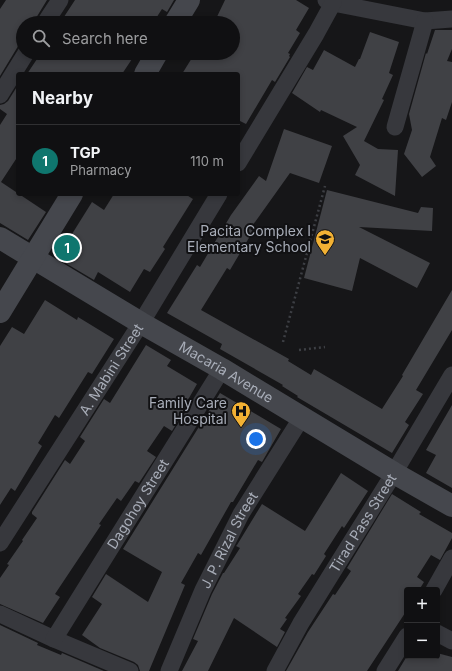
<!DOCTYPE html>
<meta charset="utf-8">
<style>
:root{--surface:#101012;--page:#1e1e20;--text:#f1f3f6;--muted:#9c9d9f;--line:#303032;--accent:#0f766e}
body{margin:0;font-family:Inter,sans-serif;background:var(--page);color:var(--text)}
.controls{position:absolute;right:12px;bottom:12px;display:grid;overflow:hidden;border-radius:4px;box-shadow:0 2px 6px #0003}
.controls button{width:36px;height:36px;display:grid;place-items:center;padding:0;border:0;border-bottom:1px solid var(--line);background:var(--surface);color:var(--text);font:20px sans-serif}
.you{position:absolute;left:256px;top:439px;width:14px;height:14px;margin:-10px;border:3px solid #fff;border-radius:50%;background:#1a73e8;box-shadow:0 0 0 6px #1a73e833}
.badge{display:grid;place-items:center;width:26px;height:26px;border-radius:50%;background:var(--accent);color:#fff;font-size:13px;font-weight:700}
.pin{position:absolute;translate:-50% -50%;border:2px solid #fff;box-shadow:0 1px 4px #0006}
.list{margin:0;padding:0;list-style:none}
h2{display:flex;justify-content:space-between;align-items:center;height:52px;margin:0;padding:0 16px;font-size:17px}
h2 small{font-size:13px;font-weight:400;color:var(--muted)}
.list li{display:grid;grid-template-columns:26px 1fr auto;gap:12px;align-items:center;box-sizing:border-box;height:72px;padding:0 16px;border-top:1px solid var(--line)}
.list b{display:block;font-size:15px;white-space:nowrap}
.list p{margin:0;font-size:13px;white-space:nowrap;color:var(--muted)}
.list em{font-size:13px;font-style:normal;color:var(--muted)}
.icon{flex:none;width:22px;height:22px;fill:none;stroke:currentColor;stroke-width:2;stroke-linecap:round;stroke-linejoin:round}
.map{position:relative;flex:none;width:452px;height:671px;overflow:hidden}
.search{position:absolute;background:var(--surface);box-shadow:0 2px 6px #0003;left:16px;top:16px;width:224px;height:44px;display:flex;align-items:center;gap:10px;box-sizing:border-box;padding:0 14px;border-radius:22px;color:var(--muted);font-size:15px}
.panel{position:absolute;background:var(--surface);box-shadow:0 2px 6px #0003;left:16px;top:72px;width:224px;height:124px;border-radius:4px}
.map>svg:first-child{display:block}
.building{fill:#404145}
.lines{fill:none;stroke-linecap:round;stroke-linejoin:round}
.path{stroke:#3d3f44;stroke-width:2.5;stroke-dasharray:2 3;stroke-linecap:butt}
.street{stroke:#37383d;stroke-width:17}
.secondary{stroke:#45474d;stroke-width:22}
.labels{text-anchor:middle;stroke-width:4;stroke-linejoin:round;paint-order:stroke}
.poi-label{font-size:14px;fill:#a8adb8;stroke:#111113;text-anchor:end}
.street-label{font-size:14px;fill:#a8adb8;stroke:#111113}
</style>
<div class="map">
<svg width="452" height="671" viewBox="0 0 452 671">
<rect width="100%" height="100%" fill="#161618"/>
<path class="building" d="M6 0H47L33 23H23V38L0 76V9Z
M75 0H174L167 12 162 9 153 23H60Z
M225 0H296L309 8 296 30 300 33 288 53 290 54 289 56 290 57 275 82 272 80 246 124 238 120V74H182L195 53H233V23H214Z
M435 30H452V49L447 61 452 62V102L446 120 442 118 430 157 436 166 422 177 404 154 412 130 409 114 426 53 427 54Z
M370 32 399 42 389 73 393 75 382 99 384 100 364 141 378 149 398 150 395 196 355 175 360 165 343 136 357 127 321 110 320 112 292 93 307 67 313 70 324 50 355 67 359 59H360Z
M41 53H136L122 74H27Z
M18 85V156L1 182 46 212 28 240 0 223V125L7 114 0 109V105L4 104 8 101Z
M284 129 332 146 319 183 290 173 250 229 253 231 230 270 227 268 201 310 289 359 288 361 311 375 314 369 382 409 403 376 402 375 452 290V330L416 390 423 394 405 422 409 425 392 453 297 397 298 396 282 386 283 385 220 349 222 344 167 313 197 265 200 267 231 215 259 176 266 181Z
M327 190 418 213 421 207 433 208 432 231 359 227 430 263 417 288 360 258 352 291 304 278Z
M114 194H185L193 199 163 247 165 249 150 272 144 269 130 292 98 272 94 280 57 258 92 202 104 210Z
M45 300 77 320 78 317 114 339 92 374 88 372 59 418 55 415 38 443 42 446 15 491 11 488 0 505V346L12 327 24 334Z
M146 345 171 360 167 366 197 384 185 405 187 406 172 431 164 426 147 451 156 457 139 483 135 481 121 501 117 498 99 524 101 525 55 594 60 597 43 623 0 604V578L9 565 7 564 23 541 22 540 37 518 32 514V512L65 460 70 464 85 441 80 437 104 399 110 403Z
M220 393 281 429 262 462 258 460 233 502H231L201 555 198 553 181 583 185 585 149 671H140L138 665 134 662 100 648 82 635 102 604 92 597 106 574 148 602 162 572 123 549Z
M452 405V488L426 473 436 455 426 450Z
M341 473 368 491 344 528 342 526 324 554 326 556 314 575 312 574 298 594 301 596 285 618 287 619 280 629 285 632 277 647 234 618 208 671H182L198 641 193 639 212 594 223 573H224L240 548 236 546 237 545 262 504 305 531Z
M392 494 421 512 419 514 452 533V538L440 560 431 555 417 577 424 582 419 590H407V610L367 671H286L308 632 333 594 335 595 351 571 347 568Z
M0 625 38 643 37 645 61 655 62 653 104 671H0Z
M437 653 452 657V671H398L407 656H437Z"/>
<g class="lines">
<path class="path" d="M283 342 325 186
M299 350 325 347"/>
<g class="street">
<path d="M326 0 333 3 425 21 452 19"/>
<path d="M45 23 60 0"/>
<path d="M0 95 26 53"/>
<path d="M395 127 425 21"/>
<path d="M238 163 316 34 333 3"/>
<path id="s1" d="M0 543 141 323 219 194"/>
<path d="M434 590 452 558"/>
<path d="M0 614 54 639 130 671"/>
<path d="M437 633 452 641"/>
<path id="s2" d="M54 639 222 369"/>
<path id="s3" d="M169 671 203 590 241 514 302 417"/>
<path id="s4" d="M275 671 301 623 394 473 452 375"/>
<path d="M385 671 407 636"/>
</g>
<g class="secondary">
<path d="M175 23 189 0"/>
<path d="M145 74 157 53"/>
<path id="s5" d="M0 238 141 323 222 369 394 473 452 506"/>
<path d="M0 312 72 194"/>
</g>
</g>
<defs>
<g id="school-pin" transform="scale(1)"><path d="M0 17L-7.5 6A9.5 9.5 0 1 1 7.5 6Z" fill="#f2b134" stroke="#111113"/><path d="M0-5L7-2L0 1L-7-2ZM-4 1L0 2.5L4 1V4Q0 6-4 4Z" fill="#111"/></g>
<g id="hospital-pin" transform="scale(1)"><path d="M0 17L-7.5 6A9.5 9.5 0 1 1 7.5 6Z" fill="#f2b134" stroke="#111113"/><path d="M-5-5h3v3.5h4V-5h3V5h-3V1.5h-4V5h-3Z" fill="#111"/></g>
</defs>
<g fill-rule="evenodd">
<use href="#school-pin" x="325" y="239"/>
<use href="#hospital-pin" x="241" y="411"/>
</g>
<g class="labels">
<g class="poi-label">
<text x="311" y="236">Pacita Complex Ⅰ<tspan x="311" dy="16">Elementary School</tspan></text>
<text x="227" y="408">Family Care<tspan x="227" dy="16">Hospital</tspan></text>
</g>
<g class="street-label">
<text dy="5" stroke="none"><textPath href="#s1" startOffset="206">A. Mabini Street</textPath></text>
<text dy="5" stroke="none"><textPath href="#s5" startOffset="263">Macaria Avenue</textPath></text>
<text dy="5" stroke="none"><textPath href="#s2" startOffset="159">Dagohoy Street</textPath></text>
<text dy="5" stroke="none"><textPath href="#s4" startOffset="172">Tirad Pass Street</textPath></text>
<text dy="5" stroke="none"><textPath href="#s3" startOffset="144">J. P. Rizal Street</textPath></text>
</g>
</g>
</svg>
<div class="controls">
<button>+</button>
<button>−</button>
</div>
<div class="you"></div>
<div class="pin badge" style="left:67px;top:248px">1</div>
<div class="search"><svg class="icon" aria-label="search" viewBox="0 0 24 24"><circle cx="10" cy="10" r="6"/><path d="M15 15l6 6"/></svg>Search here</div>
<section class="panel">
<h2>Nearby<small></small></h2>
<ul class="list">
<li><span class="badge">1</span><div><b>TGP</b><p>Pharmacy</p></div><em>110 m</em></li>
</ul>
</section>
</div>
